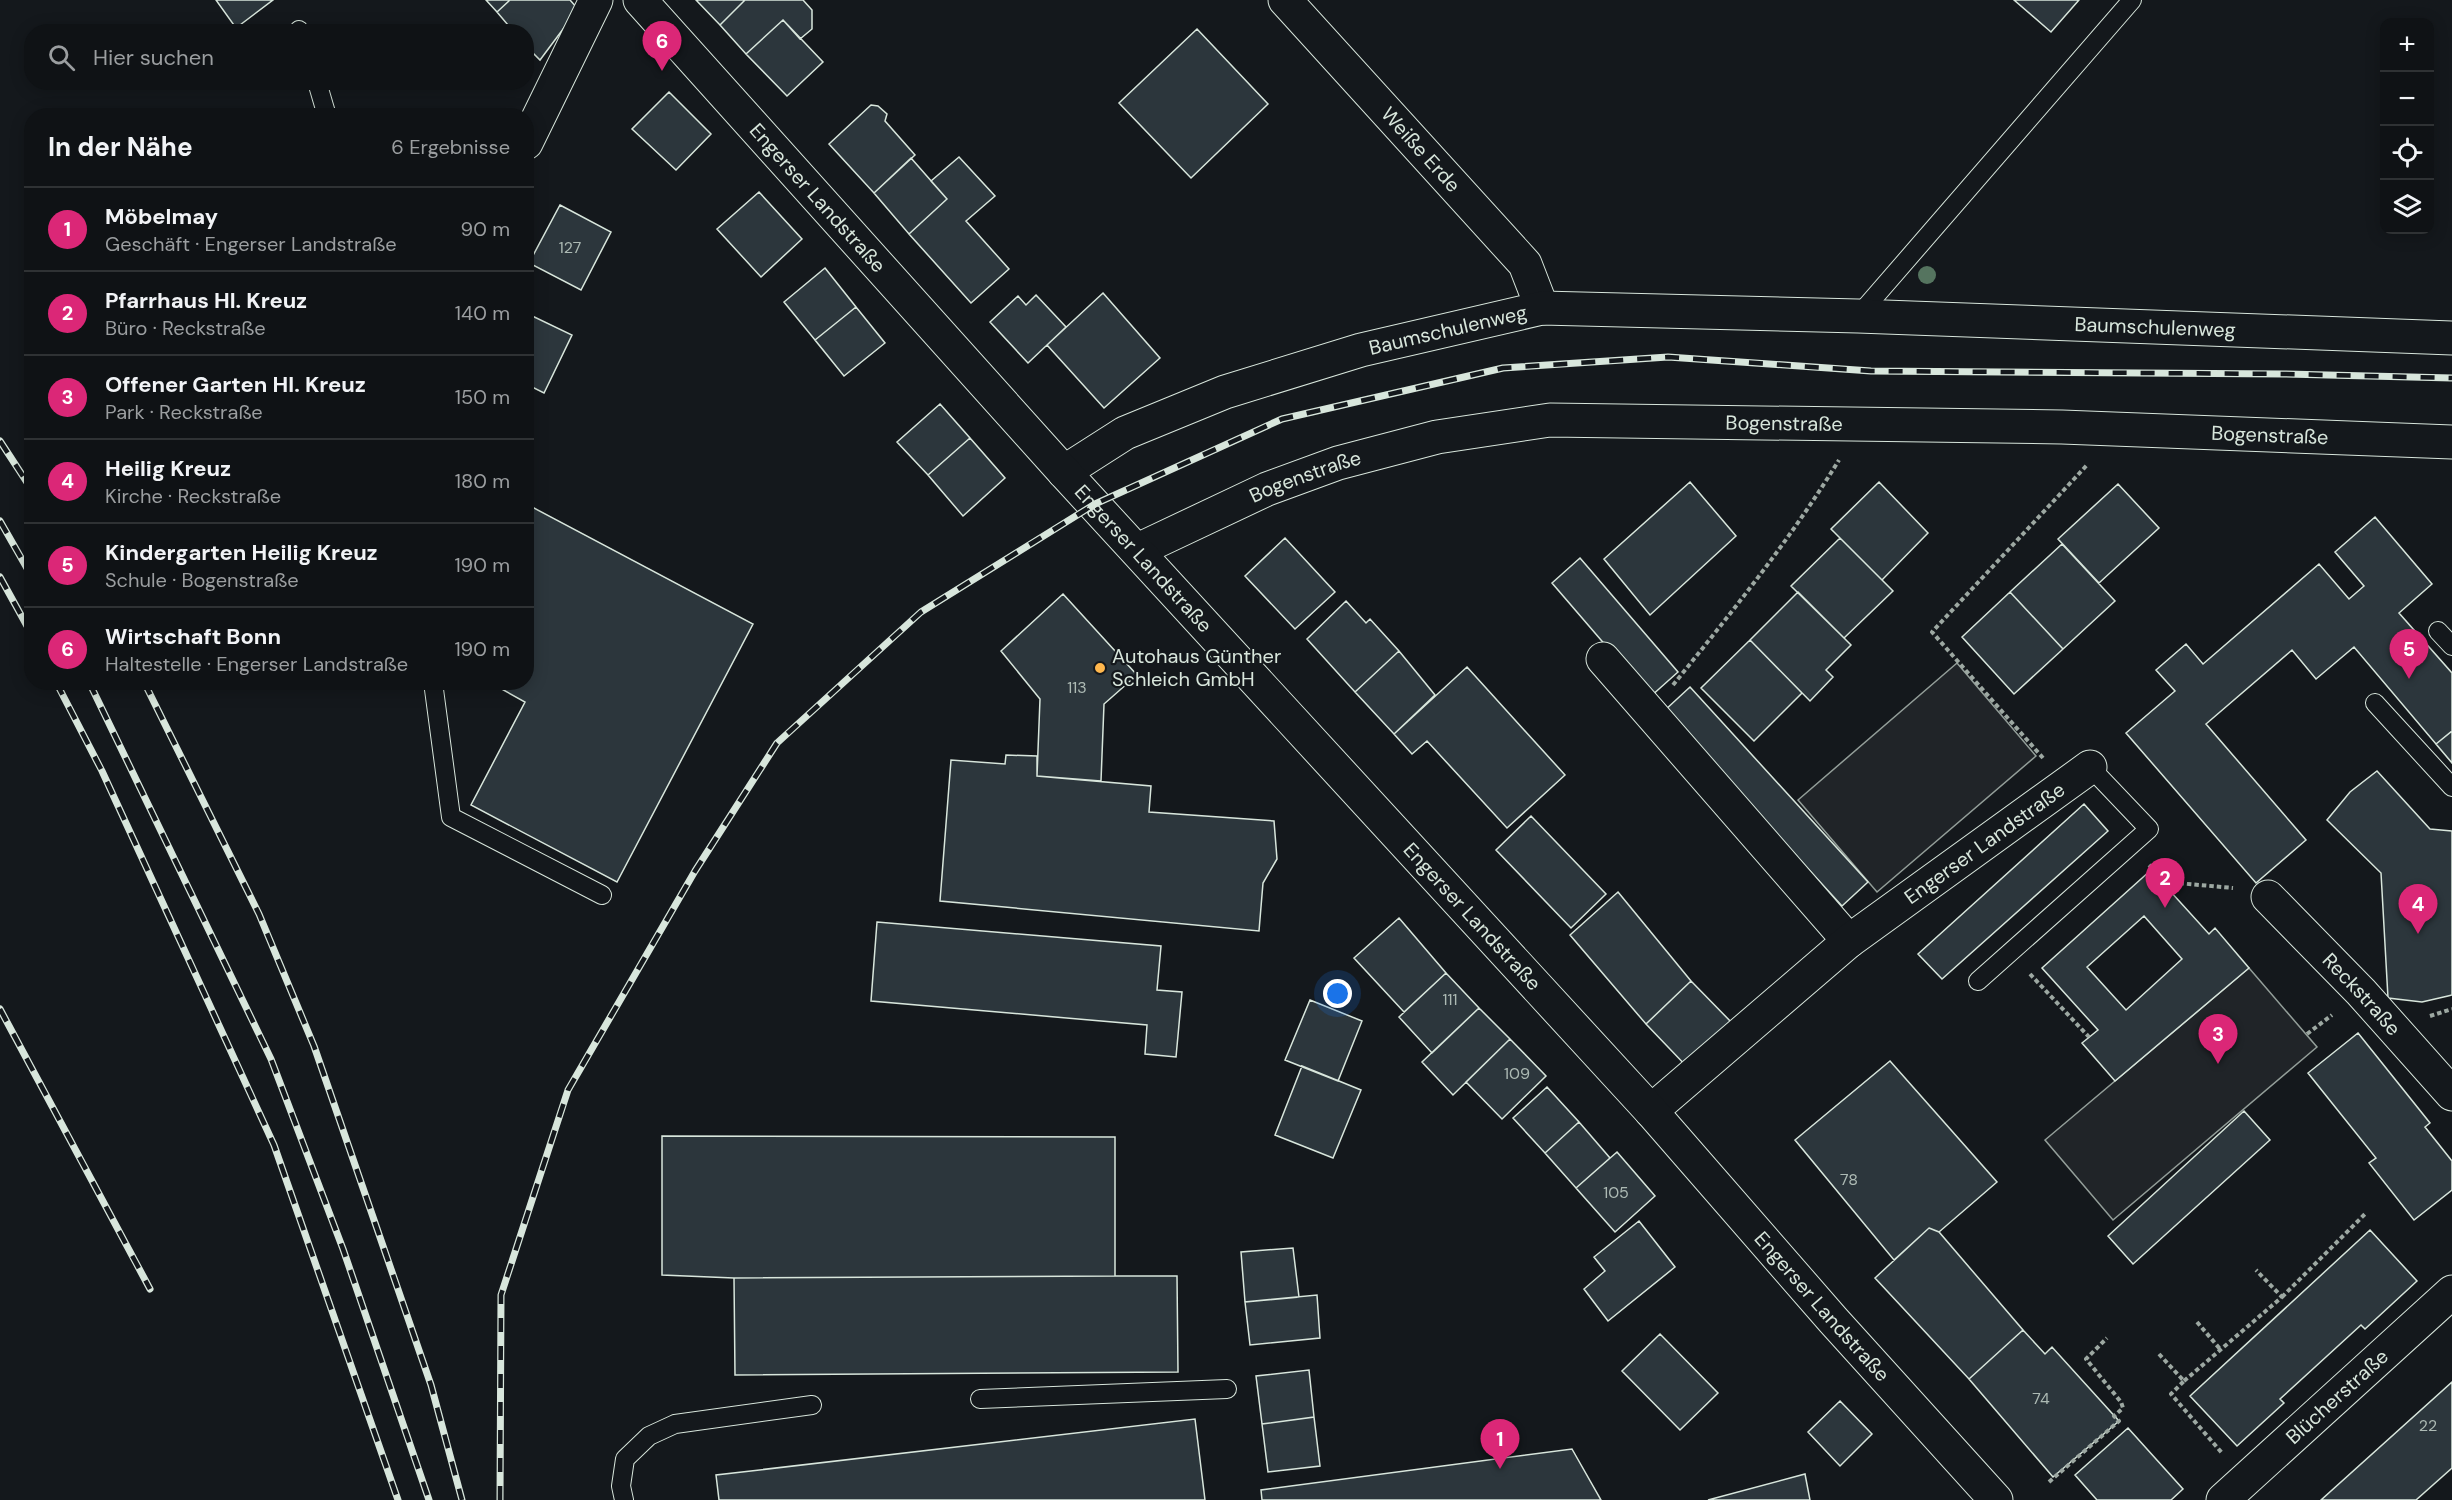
<!DOCTYPE html>
<html lang="de">
<meta charset="utf-8">
<style>
:root{--surface:#0f1215;--page:#181b1e;--text:#f1f3f6;--muted:#9b9ea0;--line:#2f3234;--accent:#db2777}
body{margin:0;font-family:"DM Sans",sans-serif;background:var(--page);color:var(--text)}
.controls{position:absolute;right:18px;top:18px;display:grid;overflow:hidden;border-radius:12px;box-shadow:0 3px 15px #0003}
.controls button{width:54px;height:54px;display:grid;place-items:center;padding:0;border:0;border-bottom:2px solid var(--line);background:var(--surface);color:var(--text);font:30px sans-serif}
.you{position:absolute;left:1338px;top:994px;width:21px;height:21px;margin:-15px;border:4px solid #fff;border-radius:50%;background:#1a73e8;box-shadow:0 0 0 9px #1a73e833}
.badge{display:grid;place-items:center;width:39px;height:39px;border-radius:50%;background:var(--accent);color:#fff;font-size:20px;font-weight:700}
.pin{position:absolute;translate:-50% -50px;filter:drop-shadow(0 2px 3px #0008)}
.pin::after{content:'';position:absolute;top:32px;width:21px;height:18px;background:inherit;clip-path:polygon(0 0,100% 0,50% 100%)}
.list{margin:0;padding:0;list-style:none}
h2{display:flex;justify-content:space-between;align-items:center;height:78px;margin:0;padding:0 24px;font-size:26px}
h2 small{font-size:20px;font-weight:400;color:var(--muted)}
.list li{display:grid;grid-template-columns:39px 1fr auto;gap:18px;align-items:center;box-sizing:border-box;height:84px;padding:0 24px;border-top:2px solid var(--line)}
.list b{display:block;font-size:22px;white-space:nowrap}
.list p{margin:0;font-size:20px;white-space:nowrap;color:var(--muted)}
.list em{font-size:20px;font-style:normal;color:var(--muted)}
.icon{flex:none;width:33px;height:33px;fill:none;stroke:currentColor;stroke-width:2;stroke-linecap:round;stroke-linejoin:round}
.map{position:relative;flex:none;width:2452px;height:1500px;overflow:hidden}
.search{position:absolute;background:var(--surface);box-shadow:0 3px 15px #0003;left:24px;top:24px;width:510px;height:66px;display:flex;align-items:center;gap:15px;box-sizing:border-box;padding:0 21px;border-radius:24px;color:var(--muted);font-size:22px}
.panel{position:absolute;background:var(--surface);box-shadow:0 3px 15px #0003;left:24px;top:108px;width:510px;height:582px;border-radius:24px}
.map>svg:first-child{display:block}
.green{fill:#202428;stroke:#939e99;stroke-width:1.5}
.building{fill:#2c363c;stroke:#d8e6dc;stroke-width:1.5;fill-rule:evenodd}
.lines{fill:none;stroke-linecap:round;stroke-linejoin:round}
.service-casing{stroke:#d8e6dc;stroke-width:20}
.minor-casing{stroke:#d8e6dc;stroke-width:35}
.secondary-casing{stroke:#d8e6dc;stroke-width:35}
.path{stroke:#9da8a2;stroke-width:4;stroke-dasharray:4.5 3;stroke-linecap:butt}
.service{stroke:#14181c;stroke-width:18}
.minor{stroke:#14181c;stroke-width:33}
.secondary{stroke:#14181c;stroke-width:33}
.rail-casing{stroke:#d8e6dc;stroke-width:7}
.rail{stroke:#14181c;stroke-width:4.5;stroke-dasharray:14;stroke-linecap:butt}
.tree{fill:#55745f}
.poi-dot{fill:#ffb74d;stroke:#14181c;stroke-width:2}
.labels{text-anchor:middle;stroke-width:4.5;stroke-linejoin:round;paint-order:stroke}
.number-label{font-size:16px;fill:#adbab4}
.street-label{font-size:20px;fill:#d8e6dc;stroke:#14181c}
.poi-label{font-size:20px;fill:#d8e6dc;stroke:#14181c;text-anchor:start}
</style>
<div class="map">
<svg width="2452" height="1500" viewBox="0 0 2452 1500">
<rect width="100%" height="100%" fill="#14181c"/>
<path class="green" d="M1957 663 2036 756 1877 892 1798 800Z
M2249 968 2317 1047 2113 1220 2045 1140Z"/>
<path class="building" d="M216 0H273L236 28Z
M486 0H510L497 12Z
M510 0H570L578 9 540 60 526 46V32H514L497 12Z
M696 0H745L720 25Z
M745 0H803L812 10V29L800 39 783 20 746 54 720 25Z
M2014 0H2079L2051 32Z
M783 20 823 62 787 96 746 54Z
M1197 29 1268 104 1191 178 1119 103Z
M669 92 711 134 676 170 632 129Z
M871 105 878 106 887 114 885 121 915 155 874 193 829 144Z
M959 157 995 196 966 221 1009 269 971 303 909 234 947 199 931 181Z
M911 158 947 199 909 234 874 193Z
M759 192 802 239 761 277 717 229Z
M560 205 611 232 581 290 529 263Z
M825 268 856 307 815 340 784 302Z
M1103 293 1160 358 1104 408 1047 345Z
M1036 295 1066 327 1028 363 990 322 1018 296 1026 305Z
M856 307 885 343 844 376 815 340Z
M526 313 572 335 544 393 526 384Z
M940 404 970 438 928 475 897 442Z
M970 438 1005 478 963 516 928 475Z
M1690 482 1736 536 1650 615 1604 559Z
M1879 482 1928 533 1882 580 1831 529Z
M2118 484 2159 528 2099 583 2058 539Z
M532 507 753 624 617 882 471 805 525 702 489 682H526V518Z
M2375 517 2432 584 2399 613 2452 673V731L2436 744 2354 647 2316 679 2292 650 2206 724 2306 840 2256 883 2126 733 2175 691 2156 670 2186 644 2203 664 2319 564 2349 599 2364 586 2335 552Z
M1285 538 1335 592 1295 629 1245 576Z
M1840 538 1893 591 1844 638 1791 586Z
M2062 544 2115 601 2063 649 2010 592Z
M1580 558 1678 672 1650 697 1552 583Z
M1798 592 1851 645 1826 670 1833 677 1810 701 1750 640Z
M2010 592 2063 649 2014 694 1962 637Z
M1063 594 1137 675 1104 704 1101 781 1037 776 1040 699 1001 651Z
M1346 601 1366 623 1370 619 1399 651 1355 692 1307 639Z
M1750 640 1802 693 1754 741 1701 688Z
M1399 651 1435 695 1394 734 1355 692Z
M1467 667 1565 775 1507 828 1427 741 1412 754 1394 734Z
M1690 687 1868 882 1842 906 1664 711Z
M2452 731V763L2436 744Z
M1006 755 1037 756V776L1151 786 1149 812 1274 821 1277 859 1263 883 1259 931 940 901 951 760 1005 764Z
M2377 771 2430 829 2452 831V995L2448 996 2422 1002 2388 998 2381 873 2327 820 2350 792Z
M2084 804 2108 831 1942 979 1918 954Z
M1531 816 1606 894 1571 928 1496 850Z
M2151 870 2209 934 2215 928 2249 968 2115 1081 2082 1043 2098 1030 2042 968ZM2144 916 2182 959 2126 1010 2087 967Z
M1618 892 1691 981 1646 1024 1570 935Z
M1399 918 1446 973 1404 1012 1354 958Z
M877 922 1161 946 1157 990 1182 992 1176 1057 1145 1054 1147 1025 871 1001Z
M1446 973 1479 1008 1432 1053 1399 1017Z
M1691 981 1735 1026 1690 1070 1646 1024Z
M1310 1000 1362 1021 1338 1081 1285 1060Z
M1479 1008 1510 1039 1453 1095 1422 1062Z
M2358 1033 2430 1123 2425 1127 2452 1161V1190L2414 1220 2369 1163 2376 1158 2308 1073Z
M1510 1039 1546 1076 1502 1119 1466 1082Z
M1890 1061 1997 1182 1939 1232 1929 1228 1894 1260 1795 1140Z
M1302 1066 1361 1090 1333 1158 1275 1135Z
M1547 1087 1579 1122 1545 1153 1513 1118Z
M2244 1111 2270 1140 2133 1264 2108 1236Z
M1579 1122 1610 1158 1576 1188 1545 1153Z
M662 1136 1115 1137V1276L734 1278 662 1275Z
M1617 1152 1655 1196 1615 1232 1576 1188Z
M1639 1221 1675 1267 1608 1321 1584 1289 1605 1271 1594 1257Z
M1929 1228 1939 1232 2023 1330 1969 1379 1875 1278Z
M2370 1230 2417 1281 2365 1329 2361 1325 2280 1399 2284 1403 2237 1446 2190 1396Z
M1293 1248 1299 1297 1245 1302 1241 1252Z
M1115 1276H1177L1178 1372 735 1375 734 1278Z
M1317 1295 1320 1338 1250 1345 1245 1302Z
M2023 1330 2045 1354 2052 1347 2119 1421 2053 1477 1969 1379Z
M1660 1334 1718 1393 1680 1430 1622 1371Z
M1309 1370 1314 1417 1262 1424 1256 1376Z
M2452 1382V1468L2416 1500H2321Z
M1840 1401 1872 1434 1840 1466 1808 1432Z
M1314 1417 1320 1466 1268 1472 1262 1424Z
M1195 1419 1205 1500H719L716 1475Z
M2128 1428 2183 1489 2171 1500H2097L2075 1475Z
M1572 1449 1601 1500H1262L1261 1490Z
M1805 1474 1810 1500H1708Z"/>
<g class="lines">
<g class="service-casing">
<path id="service" d="M299 30 300 32
M317 82 327 116
M1858 316 2132 0
M2438 631 2452 646
M433 682 451 817 602 895
M2375 703 2452 787
M1978 981 2149 829 2090 767
M980 1399 1227 1389
M624 1500 621 1486 625 1459 649 1436 675 1424 812 1405"/>
</g>
<g class="minor-casing">
<g id="minor">
<path id="s1" d="M1285 0 1525 264 1542 308"/>
<path d="M526 143 596 0"/>
<path id="s2" d="M1064 472 1125 433 1225 392 1361 350 1542 308 1858 316 2452 338"/>
<path id="s3" d="M1138 550 1267 489 1338 463 1437 437 1550 420 2062 427 2452 442"/>
<path d="M1603 659 1849 941"/>
<path id="s4" d="M2268 897 2361 992 2452 1094"/>
<path id="s5" d="M1651 1111 1849 941 2090 767"/>
<path id="s6" d="M2223 1500 2452 1292"/>
</g>
</g>
<g class="secondary-casing">
<g id="secondary">
<path id="s7" d="M640 0 1064 472 1651 1111 1833 1320 1996 1500"/>
</g>
</g>
<path class="path" d="M1673 685C1732 612 1790 540 1839 460
M2043 758 1932 632 2088 464
M2149 865 2166 882 2233 888
M2030 974 2089 1037
M2430 1016 2452 1009
M2307 1034 2332 1015
M2282 1297 2366 1213
M2197 1322 2220 1349
M2159 1354 2184 1381 2171 1394 2222 1453
M2184 1381 2282 1297 2256 1270
M2049 1482 2119 1421 2114 1416 2123 1408 2121 1402 2086 1359 2107 1338"/>
<use href="#service" class="service"/>
<use href="#minor" class="minor"/>
<use href="#secondary" class="secondary"/>
<g class="rail-casing">
<path id="rail" d="M0 441 32 490
M0 521 32 577
M0 577 32 635
M56 682 102 771 274 1145 398 1500
M89 682 271 1059 343 1249 429 1500
M144 682 259 914 314 1046 431 1385 462 1500
M0 1009 150 1289
M500 1500 501 1295 568 1090 695 871 777 743 921 612 1095 504 1282 419 1503 368 1668 357 1871 371 2284 374 2452 378"/>
</g>
<use href="#rail" class="rail"/>
</g>
<circle class="tree" cx="1927" cy="275" r="9"/>
<circle class="poi-dot" cx="1100" cy="668" r="6"/>
<g class="labels">
<g class="number-label">
<text x="570" y="253">127</text>
<text x="1077" y="693">113</text>
<text x="1450" y="1005">111</text>
<text x="1517" y="1079">109</text>
<text x="1849" y="1185">78</text>
<text x="1616" y="1198">105</text>
<text x="2041" y="1404">74</text>
<text x="2428" y="1431">22</text>
</g>
<g class="street-label">
<text dy="7" stroke="none"><textPath href="#s1" startOffset="202">Weiße Erde</textPath></text>
<text dy="7" stroke="none"><textPath href="#s7" startOffset="266">Engerser Landstraße</textPath></text>
<text dy="7" stroke="none"><textPath href="#s2" startOffset="1122">Baumschulenweg</textPath></text>
<text dy="7" stroke="none"><textPath href="#s2" startOffset="412">Baumschulenweg</textPath></text>
<text dy="7" stroke="none"><textPath href="#s3" startOffset="669">Bogenstraße</textPath></text>
<text dy="7" stroke="none"><textPath href="#s3" startOffset="1155">Bogenstraße</textPath></text>
<text dy="7" stroke="none"><textPath href="#s3" startOffset="183">Bogenstraße</textPath></text>
<text dy="7" stroke="none"><textPath href="#s7" startOffset="752">Engerser Landstraße</textPath></text>
<text dy="7" stroke="none"><textPath href="#s5" startOffset="428">Engerser Landstraße</textPath></text>
<text dy="7" stroke="none"><textPath href="#s7" startOffset="1238">Engerser Landstraße</textPath></text>
<text dy="7" stroke="none"><textPath href="#s4" startOffset="135">Reckstraße</textPath></text>
<text dy="7" stroke="none"><textPath href="#s7" startOffset="1762">Engerser Landstraße</textPath></text>
<text dy="7" stroke="none"><textPath href="#s6" startOffset="154">Blücherstraße</textPath></text>
</g>
<g class="poi-label">
<text x="1112" y="663">Autohaus Günther<tspan x="1112" dy="23">Schleich GmbH</tspan></text>
</g>
</g>
</svg>
<div class="controls">
<button>+</button>
<button>−</button>
<button><svg class="icon" aria-label="locate" viewBox="0 0 24 24"><circle cx="12" cy="12" r="6"/><path d="M12 2v4M12 18v4M2 12h4M18 12h4"/></svg></button>
<button><svg class="icon" aria-label="layers" viewBox="0 0 24 24"><path d="M12 4l9 5-9 5-9-5zM3 14l9 5 9-5"/></svg></button>
</div>
<div class="you"></div>
<div class="pin badge" style="left:1500px;top:1469px">1</div>
<div class="pin badge" style="left:2165px;top:908px">2</div>
<div class="pin badge" style="left:2218px;top:1064px">3</div>
<div class="pin badge" style="left:2418px;top:934px">4</div>
<div class="pin badge" style="left:2409px;top:679px">5</div>
<div class="pin badge" style="left:662px;top:71px">6</div>
<div class="search"><svg class="icon" aria-label="search" viewBox="0 0 24 24"><circle cx="10" cy="10" r="6"/><path d="M15 15l6 6"/></svg>Hier suchen</div>
<section class="panel">
<h2>In der Nähe<small>6 Ergebnisse</small></h2>
<ul class="list">
<li><span class="badge">1</span><div><b>Möbelmay</b><p>Geschäft · Engerser Landstraße</p></div><em>90 m</em></li>
<li><span class="badge">2</span><div><b>Pfarrhaus Hl. Kreuz</b><p>Büro · Reckstraße</p></div><em>140 m</em></li>
<li><span class="badge">3</span><div><b>Offener Garten Hl. Kreuz</b><p>Park · Reckstraße</p></div><em>150 m</em></li>
<li><span class="badge">4</span><div><b>Heilig Kreuz</b><p>Kirche · Reckstraße</p></div><em>180 m</em></li>
<li><span class="badge">5</span><div><b>Kindergarten Heilig Kreuz</b><p>Schule · Bogenstraße</p></div><em>190 m</em></li>
<li><span class="badge">6</span><div><b>Wirtschaft Bonn</b><p>Haltestelle · Engerser Landstraße</p></div><em>190 m</em></li>
</ul>
</section>
</div>
